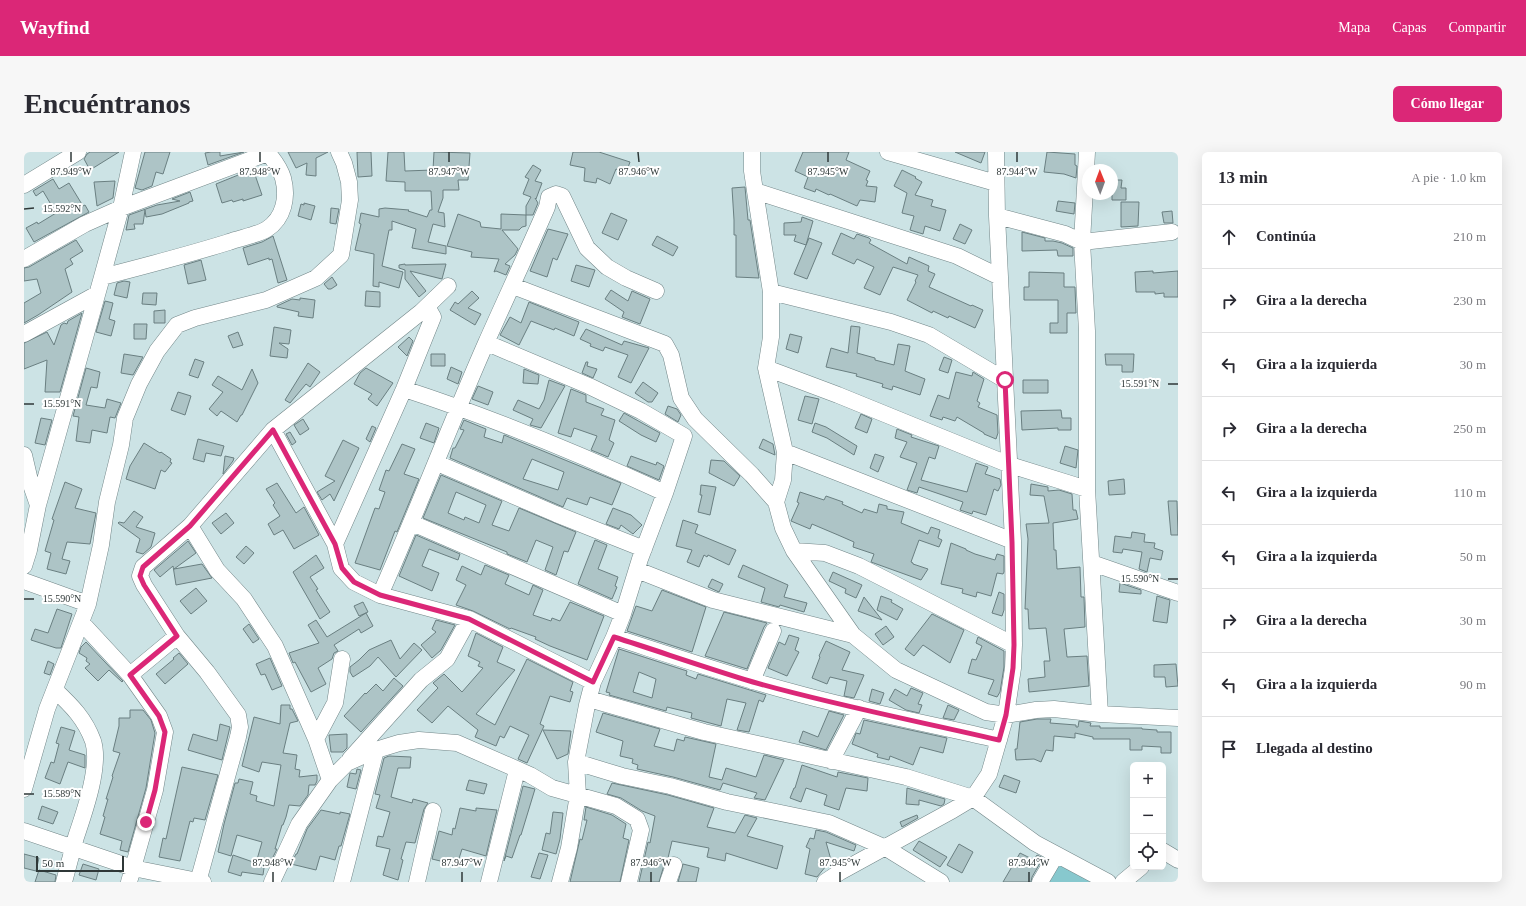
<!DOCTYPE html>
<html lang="es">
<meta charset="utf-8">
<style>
:root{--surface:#fff;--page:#f7f7f7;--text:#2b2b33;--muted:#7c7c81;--line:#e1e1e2;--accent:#db2777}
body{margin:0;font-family:Georgia,serif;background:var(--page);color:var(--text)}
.controls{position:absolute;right:12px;bottom:12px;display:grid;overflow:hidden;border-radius:6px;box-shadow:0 4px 16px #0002}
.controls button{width:36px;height:36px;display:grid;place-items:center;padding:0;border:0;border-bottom:1px solid var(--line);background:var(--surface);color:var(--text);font:20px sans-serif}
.compass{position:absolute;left:1058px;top:12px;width:36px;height:36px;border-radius:50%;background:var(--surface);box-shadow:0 4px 16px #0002;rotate:359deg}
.scale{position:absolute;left:12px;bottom:10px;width:88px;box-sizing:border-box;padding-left:4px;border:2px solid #2f3838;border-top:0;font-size:11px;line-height:14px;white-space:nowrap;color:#2f3838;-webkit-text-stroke:3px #fff;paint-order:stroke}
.stop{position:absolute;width:12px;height:12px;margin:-9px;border:3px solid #db2777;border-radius:50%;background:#fff}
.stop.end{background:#db2777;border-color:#fff;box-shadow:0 1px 4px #0008}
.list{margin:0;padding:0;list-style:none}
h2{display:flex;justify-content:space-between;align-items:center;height:52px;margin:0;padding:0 16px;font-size:17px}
h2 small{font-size:13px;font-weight:400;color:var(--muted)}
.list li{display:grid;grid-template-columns:26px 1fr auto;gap:12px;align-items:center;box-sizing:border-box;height:64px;padding:0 16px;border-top:1px solid var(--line)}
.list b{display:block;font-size:15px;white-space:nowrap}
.list em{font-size:13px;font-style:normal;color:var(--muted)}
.icon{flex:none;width:22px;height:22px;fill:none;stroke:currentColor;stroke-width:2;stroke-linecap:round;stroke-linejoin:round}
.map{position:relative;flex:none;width:1154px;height:730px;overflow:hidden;border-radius:6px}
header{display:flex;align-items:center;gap:24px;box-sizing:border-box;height:56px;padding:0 20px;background:var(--accent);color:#fff}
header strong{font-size:19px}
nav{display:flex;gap:22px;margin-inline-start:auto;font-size:14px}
.intro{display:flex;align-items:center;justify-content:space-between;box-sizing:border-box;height:96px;padding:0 24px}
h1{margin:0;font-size:28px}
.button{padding:10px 18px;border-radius:6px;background:var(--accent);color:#fff;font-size:14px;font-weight:700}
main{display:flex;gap:24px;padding:0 24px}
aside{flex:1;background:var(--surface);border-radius:6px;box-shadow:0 4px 16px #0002}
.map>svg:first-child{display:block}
.green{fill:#87c8ce}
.building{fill:#adc4c6;stroke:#6a7f81;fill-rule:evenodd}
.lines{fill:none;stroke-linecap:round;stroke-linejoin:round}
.minor-casing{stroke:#728688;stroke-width:17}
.minor{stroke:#fff;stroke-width:16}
.route{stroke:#db2777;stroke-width:5}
.ticks{fill:none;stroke:#2f3838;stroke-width:1.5}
.ticks-label{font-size:10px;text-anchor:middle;fill:#2f3838;stroke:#fff;stroke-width:4;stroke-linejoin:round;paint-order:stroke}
</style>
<header>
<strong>Wayfind</strong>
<nav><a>Mapa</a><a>Capas</a><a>Compartir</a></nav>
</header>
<div class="intro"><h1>Encuéntranos</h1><a class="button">Cómo llegar</a></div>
<main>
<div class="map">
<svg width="1154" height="730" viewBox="0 0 1154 730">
<rect width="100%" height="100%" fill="#cce3e5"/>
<path class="green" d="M1032 703 1084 730H1016Z"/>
<path class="building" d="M66 0H95L66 18 60 7 63 2Z
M121 0H146L139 22 132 20 128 34 118 38 111 36Z
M187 0H196V4L220 0 184 13 181 1Z
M264 0H304L292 6V24L282 23 283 11 272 16Z
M333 0H347L348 24 334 25Z
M364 0H380L381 19 409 18 410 0 446 1 444 28H434L435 38H419V46L414 60 420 61 421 75 409 72 404 90 422 94V102L388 96 392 77 368 69V78H365L358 114 379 120 375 136 355 130V135L349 134 350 102 331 98 337 72 335 71 337 61 355 65V57L361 56 385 58 384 59 403 65 406 58H408L407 39H381V30L362 29Z
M549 0H575L606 10 602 21 592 17 586 32 573 26 572 31 560 29 561 16 546 13Z
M779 0H825L822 8 846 19 842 28 844 29 842 34 853 35 851 50 836 48 833 54 806 42 805 43 792 37 791 40 780 36 784 25 771 19Z
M931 0H961L957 11Z
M1023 0 1051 2V13L1053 14 1052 26 1040 22 1020 20Z
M509 13 517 18 511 29 518 31 512 47 511 46 514 51 509 63H502V74L498 75 495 78H478L494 97 491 103 481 112 486 114 482 123 472 119 470 120 475 107 447 105 448 100 423 94 434 62 456 70 457 75 477 77V62L502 63V54L507 45 499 42 505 27 501 25Z
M229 17 238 43 219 49V47L209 50 208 48 198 51 192 32Z
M878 18 892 25 891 26 898 30 891 43 909 48 907 54 922 58 916 79 901 74 899 82 886 78 890 64 878 61 883 41 870 34Z
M29 27 35 37 45 31 59 54 61 53 65 60 10 90 2 76 13 70 14 72 32 61 19 39 12 44 9 39Z
M1088 28H1098L1097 36H1102V48H1088Z
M91 29 89 46 73 54 70 30Z
M721 35 724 68H726L735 126 712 125V83H710V68L708 36Z
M166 40 169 49 165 50V51L138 62 122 65 121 58 119 72H110L111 77 102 78 105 63 133 53 156 49 148 47Z
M1034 49 1051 51 1050 62 1032 59Z
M1097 50H1115L1114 74 1097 75Z
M280 51 291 54 287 68 274 64 277 52 280 53Z
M307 56 315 57 312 72 306 71Z
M1148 59 1149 71H1140L1138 60Z
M587 61 603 68 594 88 578 81Z
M778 65 789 69 782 93 770 89 772 83H760V71L777 70Z
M936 72 948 78 941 92 929 87Z
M524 77 544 82 533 108 529 106 523 125 506 119Z
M998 80 1021 86V89H1029L1038 91 1049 96V104H1034L1033 98 998 99Z
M817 81 830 87 833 82 845 86 847 88 845 91 883 112 885 105 905 114 904 119 911 122 905 135 947 154 948 153 959 158 951 176 925 164 924 166 909 159 908 161 883 148 892 130 891 129 894 123 869 115 856 143 840 136 850 115 833 107 830 112 808 102Z
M249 84 263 128 254 131 248 107 245 108V106L224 113 219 96 238 90Z
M633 84 654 95 649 104 628 93Z
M785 86 798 91 783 127 770 122Z
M52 88 59 99 46 107 49 112 41 117 48 140 14 163 0 171V151L17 141 13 127 0 129V116L5 115Z
M177 108 182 128 164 132 160 113Z
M381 112V113L422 112 418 127 386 119 402 139 395 145 381 127V118L375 116V113Z
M552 113 571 118 565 135 547 129Z
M1129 119V121L1154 119V145H1140V141L1131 142V140H1112L1111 120Z
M1005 120 1040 121V135H1051L1052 161H1043V181H1026V171H1034V148H1000V135H1005Z
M308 125 313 133 307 137H304L300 132Z
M100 129 106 130 103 146 90 143 93 131Z
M587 138 604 149 608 139 626 147 616 172 598 165 600 160 581 147Z
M342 139 356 140V155L341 154Z
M448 139 455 146 444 156 457 162 451 173 426 158 431 150 434 152Z
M119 141H133L132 153 118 152Z
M276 146 291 148 289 166 274 164 275 160 253 155V154L268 147 276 148Z
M81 149 89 151 85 167 91 169 87 184 72 180Z
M505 150 555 170 550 184 531 176 530 178 507 169 495 193 476 183 486 165 497 171Z
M141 158V171H130V159Z
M58 161 36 240H21L23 208 0 217V191L23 180 30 193 37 173 40 171 43 172 44 169Z
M110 172H123L122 187H110Z
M827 174 836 175 833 201 851 206V208L870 213 874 192 886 194 881 219 901 227 896 243 869 234 868 238 858 235 859 232 832 224 833 222 802 215 807 196 824 201Z
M250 175 267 178 265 192 255 191 264 197 263 206 246 204Z
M562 177 598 193 600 189 625 196 607 231 594 225 604 203 581 195 579 199 566 194 567 192 556 187Z
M214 180 219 193 209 196 204 184Z
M766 182 778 185 774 201 762 197Z
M385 185 389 189 383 204 374 195Z
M100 202 119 205 109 223 97 221Z
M407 202H421V214H407Z
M1081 202H1110L1109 220H1098V213H1082Z
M920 205 928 208 924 221 915 218Z
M171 207 180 210 174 226 165 223Z
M562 210H564L563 214 573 217 569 226 558 221Z
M284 211 296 220 286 235 282 232 266 251 261 248Z
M427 215 438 220 434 232 423 227Z
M62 216 76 220 73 236 67 235 62 253 81 256 83 247 97 251 91 266 86 265 83 281 68 278 66 291 52 289 55 265 49 264Z
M342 216 369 231 353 254 344 247 348 242 330 232 336 221Z
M228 217 234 231 218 263H217L213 270 197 259 193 264 185 257 199 240 188 233 194 224 218 238Z
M500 217 515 223 514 232 499 231Z
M932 220 948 224 949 220 960 227 953 249 956 251 954 255 973 263 974 281 972 287 960 282V281L933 265 931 269 919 265 918 268 906 264 914 243 925 247Z
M525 228 541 234 517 276 506 273 509 267 489 258 494 248 515 257 520 248Z
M999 228H1024V241H999Z
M619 230 634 241 628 250H624L611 241Z
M454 234 469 240 464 253 448 247Z
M547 237 562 243V250L580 257 577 263 591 268 585 288 590 291 584 305 567 298 573 284 550 276 547 285 534 281Z
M154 240 167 244 161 263 147 258Z
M781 244 795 247 788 272 774 268Z
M644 254 653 257 657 263 654 270 641 262Z
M1037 258 1038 266H1047V278H1034V276L998 278 997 259Z
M600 261 636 281 632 290 617 283 595 269Z
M837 262 848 267 843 281 831 276Z
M17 266 28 268 21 293 11 291Z
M279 267 285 277 276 283 270 273Z
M440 268 462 277 460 285 478 291 480 283 597 331 588 353 566 345 563 353 543 346 539 355 426 306 429 296H431L440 278 436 277ZM508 307 540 320 534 338 499 327Z
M402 271 415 276 410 291 396 286Z
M791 271 802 275 833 294 830 303 803 286 788 280Z
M348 274 352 276 346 290 342 287Z
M873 277 888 283 887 285 915 294 911 307 905 305 897 328 943 340 952 311 964 315 961 322 976 327 977 333 974 339 970 337 962 363 949 359 948 362 936 358 939 350 895 335 893 341 883 338 893 311 876 305 883 290 871 286Z
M266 280 272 290 268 293 262 282Z
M174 287 200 294 197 304 182 301 180 310 169 307Z
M739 287 749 292 751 303 735 296Z
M319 288 335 296 310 349 306 342 298 348 293 340 311 329 301 324Z
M120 291 136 301 137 300 147 307 146 310 148 311 141 320 137 318 131 337 102 327 106 314Z
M378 292 391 297 380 322 395 327 373 380 371 379 356 418 331 411 351 356 355 357 361 340 355 338 362 318 365 319Z
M1041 294 1054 298 1052 316 1036 311Z
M851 302 860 305 854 320 846 316Z
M201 304 210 306 209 309 199 322Z
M607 304 632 313 633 310 640 314 635 328 603 314Z
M687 308 700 309 716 324 710 334 685 321Z
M417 323 478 349 468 373 485 379 495 356 552 380 544 400 540 399 532 423 521 418 529 395 512 388 503 410 483 402V400L399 366ZM432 340 462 353 455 371 441 365 440 368 424 361Z
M1100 327 1101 342 1085 343 1084 329Z
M41 330 58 337 51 356 72 361 66 392 43 390 38 407 46 409 42 422 23 417 27 401 21 399 30 368 28 367Z
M253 331 272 361 280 355 295 383 270 397 259 378 250 383 244 372 256 364 249 353 251 351 242 337Z
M1007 332 1024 335V339L1035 338 1048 342 1049 358H1052L1054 367 1029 371 1030 398H1032L1033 417 1056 415 1057 445H1060L1061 475 1040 477 1043 505 1063 504 1065 534 1005 540 1004 527 1021 525 1020 509H1026L1022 476 1005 477 1004 457H1001L1004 387 1002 372 1025 371 1020 344 1006 343Z
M677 333 692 335 686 363 674 360 678 343H676Z
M776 340 800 348 802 344 819 350 818 352 838 361 840 357 853 361 855 352 863 354V357L880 360 877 371 904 382 907 375 916 378 914 386 918 388 915 395 895 388 887 410 889 411V412L904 417 897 428 847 410 850 402 829 395 830 390 814 383 788 372 786 377 767 369 775 351 773 350Z
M1144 349H1153L1154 383H1147Z
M589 356 607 363 618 373 609 382 597 373 595 377 582 372Z
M110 359 119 365 112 375 131 381 127 395 119 402 112 400 116 387 94 371 95 370 100 371Z
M202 361 210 371 197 382 188 371Z
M659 368 674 373 671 381 712 398 705 413 684 403 683 405 680 403 675 415 663 410 668 398 652 394Z
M1108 380 1121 382 1120 390 1131 391 1130 396 1139 399 1137 408 1126 406 1123 420 1115 417 1118 400 1099 397 1098 401 1089 400 1091 384 1107 386Z
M392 383 436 402 434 408 405 397 398 414 415 421 408 439 375 424Z
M571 388 583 393 574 417 594 425 591 434 593 435 588 447 554 432Z
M164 389 172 401 150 417 178 412 188 426 152 433 149 414 136 425 130 418Z
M927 391 942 397V398L951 402 971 408 973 402 980 404V420L979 422 973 421 967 444 953 440 952 445 938 441 939 437 917 432Z
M222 394 230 401 220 412 212 405Z
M292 403 300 416 286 425 294 437 292 438 306 460 296 467 269 420Z
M461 413 485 423 481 432 505 443 509 433 519 438 509 463 527 469 528 466 536 469 546 450 580 464 563 508 526 494 511 487 512 485 487 476 486 477 449 459 432 453 442 433 432 428 438 414 457 423Z
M719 413 764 433 760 445 783 451 780 460 756 453 755 455 737 450 741 436 714 425Z
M809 420 838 433 832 446 821 441 822 437 805 429Z
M688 427 699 432 695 440 684 435Z
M1096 431 1117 438V442L1095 440Z
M172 436 183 449 167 462 156 449Z
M638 438 682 455 668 500 603 479 612 454 628 459Z
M975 440 980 442V458L978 464 968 461Z
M857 444 868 448 867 450 879 457 873 468 853 458Z
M1133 444 1146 448 1143 471 1129 469Z
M840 445 858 468 834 459Z
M339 450 344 460 335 464 330 454Z
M33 457 48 462 37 496H32L7 488 11 477 24 481Z
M700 460 743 471 740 475 723 517 681 504Z
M342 461 349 474 337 481 335 477 310 493 314 499 310 501 308 507 294 516 302 532 287 540 271 510 269 511 265 501 295 491 284 473 292 468 303 485Z
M908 462 940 478 926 511 899 493 890 504 881 497Z
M412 468 431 473 417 498 408 506 397 493 412 480 408 477Z
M225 472 235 487 229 491 219 477Z
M862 474 870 485 859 493 851 482Z
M452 481 479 495 473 510 491 518 452 562 471 573 503 507 549 530 546 539 549 540 546 550 526 544 516 572 520 574 503 611 494 607 505 583 486 574 480 586 476 584 472 594 451 585 454 578 424 554 408 571 393 558 414 536 409 531 420 522 438 540 459 516 454 514 456 510 444 504Z
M765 483 775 486 771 498 775 500 763 524 744 516 755 490 761 493Z
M954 485 980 499V515L976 540 973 545 964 542 970 528 944 521 948 507 952 508 958 494 952 491Z
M367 488 376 507 390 491 398 498 372 525 354 505 346 514 329 525 326 520V515L335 508 345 498Z
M802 489 826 500 818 518 840 523 830 546 820 544 823 529 806 525 803 532 788 526 796 505 795 504Z
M62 490 99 529 98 530 85 518 74 529 61 516 66 512 62 509 63 506 55 501 57 495Z
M595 497 663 519 662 523 672 527 674 522 742 543 739 550 735 548 725 580 713 578 722 551 703 547 697 574 667 566 668 561 643 555 642 559 585 543 586 541 582 540ZM615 520 632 527 628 546 609 540Z
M155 501 164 512 141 532 132 522 150 507 149 506Z
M246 506 258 534 248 538 241 522 237 523 232 512Z
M24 509 30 512 26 523 20 521Z
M1152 512 1154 534 1142 535 1141 525H1130V513Z
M370 526 379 534 337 580 320 564 341 541 342 542 352 532 359 539Z
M887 536 899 541 894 552 898 553 895 561 882 558 865 548 871 537 883 544Z
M848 537 860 541 856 552 845 549Z
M257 553H266V557H268L274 569 266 571 259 601 273 603 271 617 276 618 275 625 293 623V629L291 633H285L284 643 276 654 265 653 262 665 259 673H258L251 697H253L246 711 241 709 239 723 218 720 217 724 204 720 209 703 232 711 238 690 213 683 207 704 194 700 200 672 211 631H214L215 627 229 630 226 642 233 644 232 649 250 654 257 613 238 610 235 620 218 614 230 565 256 572Z
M924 553 935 558 930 568 919 566Z
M106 558H119L127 568 131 581 122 636 104 700 96 698 98 689 76 682 81 665 79 664 84 647H82L89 625 88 624 96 601 89 599 95 574V566H106Z
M805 559 820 563 802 598 775 590 779 579 794 585Z
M579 561 636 577 630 594 650 599 653 587 660 589 661 585 692 592 685 625 698 628 702 616 732 625 740 603 760 608 741 648 730 646 733 641 699 631 696 638 649 625 613 617 614 613 608 611 609 607 596 604 599 589 572 580Z
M1013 567H1027L1026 571 1052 573V575H1054L1055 569 1067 571 1066 574H1076V576H1118V577L1133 578V580H1147V601H1137V595L1118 594V598H1106V587H1069V585L1051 581V586L1030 584 1029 599 1022 598 1017 610 1010 607 992 608 991 597H993L996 570Z
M840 568 923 586 919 601 896 595 889 613 866 604 865 608 853 605 854 602 828 592 832 581 836 582Z
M196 572 206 575 198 608 164 598 169 582 193 589Z
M37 575 51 579 45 598 61 603V616L44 610 36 632 21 626 27 610 30 611 35 592 32 591Z
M519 578 547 579 544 602 533 607Z
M323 582V596L319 600H307L305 583Z
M365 604 387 605 386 616H374L367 645 388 651 389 647 404 651 400 657 391 691 382 690 377 707 379 708 374 728 359 723 366 697 352 694 354 684 359 685 366 660 352 656 356 643 351 642 360 606Z
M778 613 813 625 814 620 844 626 843 639 822 636 815 658 800 653 803 643 782 636 777 650 766 646 770 636H771Z
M158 615 194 623 181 668 170 666 169 670 166 669 156 709 135 705 139 686 142 687Z
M333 617 337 618 332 637 323 635 326 621 332 622Z
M980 623 996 629 992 641 975 635Z
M445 628 463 632 460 642 442 638Z
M588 631 644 643 690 656 683 675 711 681 721 663 733 666 723 684 759 694 753 717 702 701 701 709 683 705 685 696 648 689 644 706 641 710 635 730H615L624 690 626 691 631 664 618 659 597 646 583 642Z
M499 634 511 637 497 683H496L488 706 482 704 480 709Z
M883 636 921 647 920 652 917 654 895 648V653L882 652Z
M18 654 34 660 29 672 14 667Z
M562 655 588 663 602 672 599 686 605 688 596 730H546L556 687 558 688 563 668H560Z
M436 656 452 659V656L473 658 462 704 438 697 433 713 408 707 415 679 428 683 429 676 431 677Z
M297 658 316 662V660L326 662 317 694H315L311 708 296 704 292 718 267 712 272 702H273L283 677Z
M529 660 539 661 536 687 532 702 518 698 522 681 526 682Z
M893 663 894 666 878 675 876 670Z
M792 678 802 680 832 693 830 699 802 690 807 708 793 725 781 722 786 697 782 695 786 686 790 687Z
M895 689 923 705 916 715 889 698Z
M935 692 949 700 938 721 923 713Z
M515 701 524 703 516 727 507 725Z
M996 701 1010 708 1013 703 1019 706 1008 725 1007 730H979Z
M0 702 15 706 12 719 0 716Z
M59 712 75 717 72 728 55 723Z
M659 712 675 716 672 730H654Z
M15 718 32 723 31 730H11Z"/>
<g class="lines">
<g class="minor-casing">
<path id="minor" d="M728 0V19L731 39 747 140V185L742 216 761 300 759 328 752 350 759 376 770 399 829 483 872 518 962 560 982 563 1012 558 1030 557 1076 562 1154 566
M864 0 972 31
M1063 0 1058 90 1063 179V337L1076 562
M0 33 54 0
M731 39 933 104 976 125
M973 64 1041 82 1058 90 1148 80
M0 107 61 72 97 56 244 1
M78 125C121 114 163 103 205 90 215 86 234 83 243 77 260 66 264 45 259 26 256 16 250 8 243 0
M489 134 641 192 647 203 657 246 671 267 728 323 752 350
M747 140 867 170 905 183 981 228
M397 160 424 134
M0 182 73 142
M463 191 565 234 617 259 660 284 641 341 616 407 599 462 590 485 569 530 563 553 552 610 554 643 545 696 536 730
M742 216 814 243 986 313 1063 337
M380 237C469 266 556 302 641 341
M249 278 311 392 317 416 330 430 356 443 445 467 569 530
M761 300 989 389
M0 303 7 333 14 353
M413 311 532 362 620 397
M388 371 599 462
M166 374 193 418 220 447 251 494 292 587 306 628
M770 399 801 401 835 414 990 493
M1068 411 1154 441
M0 414 5 398 14 353 78 125 97 56 109 0
M613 418 689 448 829 483
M0 429 64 452
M356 443C393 360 425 275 462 191 482 146 503 101 523 55L525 45 532 42 538 44 563 96 583 115 602 126 632 139
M57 470 106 523 135 564 141 580 131 638 105 730
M590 485C649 504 708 524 768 540 836 559 906 572 975 588
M106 523 153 484
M728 529 749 479
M31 538C48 554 61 567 69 589 77 614 60 661 52 685 48 700 44 715 40 730
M565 547 680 580 882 625 949 646 1011 691 1084 730
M292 587 311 551 318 507
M326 607 397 528 423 507 445 467
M807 609 835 556
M552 610 598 624 646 634 703 650 805 671 862 696 917 730
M0 637 23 557 64 452 77 393 83 350 97 293 101 266 115 232 133 199 153 173 171 166 242 148 292 126 317 103 326 48 325 30 320 11 315 0
M0 679 109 716 179 730
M1139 699 1154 708
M174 730 214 585 216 575 214 563 183 520 153 484 120 433 116 424 119 415 166 374 249 278 397 160 405 158 409 165 380 237 311 392
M248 730 275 672 306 628 323 611 352 598 375 591 395 588 433 591 506 623 528 636 592 654 613 667 617 678 605 730
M318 730 352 598
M393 730 409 659
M465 730 493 618
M644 730 650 713
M801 730 816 720 929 658 949 646 965 622 982 563 989 516 990 493 989 389 973 64 972 0
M1016 730 1032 703
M1099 730 1117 715"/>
</g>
<use href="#minor" class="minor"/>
</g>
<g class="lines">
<path class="route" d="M122 670 131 638 141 580 135 564 106 523 153 484 120 433 116 424 119 415 166 374 249 278 311 392 318 416 330 430 356 443 445 467 569 530 590 485C637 500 683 516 729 530 810 553 893 569 975 588L982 563 989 516 990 493 988 390 981 228"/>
</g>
<path class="ticks" d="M47 0V10M236 0V10M425 0V10M614 0 615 10M804 0V10M993 0V10M0 57 10 56M1144 232H1154M0 252H10M1144 427H1154M0 447H10M0 642H10M249 720V730M438 720V730M627 720V730M816 720V730M1005 720V730"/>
<g class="ticks-label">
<text x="47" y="23">87.949°W</text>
<text x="236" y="23">87.948°W</text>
<text x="425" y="23">87.947°W</text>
<text x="615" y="23">87.946°W</text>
<text x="804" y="23">87.945°W</text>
<text x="993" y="23">87.944°W</text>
<text x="38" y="60">15.592°N</text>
<text x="1116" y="235">15.591°N</text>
<text x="38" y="255">15.591°N</text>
<text x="1116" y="430">15.590°N</text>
<text x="38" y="450">15.590°N</text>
<text x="38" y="645">15.589°N</text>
<text x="249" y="714">87.948°W</text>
<text x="438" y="714">87.947°W</text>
<text x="627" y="714">87.946°W</text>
<text x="816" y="714">87.945°W</text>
<text x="1005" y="714">87.944°W</text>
</g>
</svg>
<div class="controls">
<button>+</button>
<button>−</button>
<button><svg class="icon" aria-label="locate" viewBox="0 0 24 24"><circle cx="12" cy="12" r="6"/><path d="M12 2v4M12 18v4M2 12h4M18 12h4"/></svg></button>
</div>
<svg class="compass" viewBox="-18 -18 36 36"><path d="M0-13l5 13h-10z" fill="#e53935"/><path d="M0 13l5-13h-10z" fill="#7c7c81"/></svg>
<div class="scale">50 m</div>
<div class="stop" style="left:981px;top:228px"></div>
<div class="stop end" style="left:122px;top:670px"></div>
</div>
<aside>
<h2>13 min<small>A pie · 1.0 km</small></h2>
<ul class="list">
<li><svg class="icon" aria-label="ahead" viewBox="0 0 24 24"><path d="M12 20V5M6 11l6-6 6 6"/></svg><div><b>Continúa</b></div><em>210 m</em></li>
<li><svg class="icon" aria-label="right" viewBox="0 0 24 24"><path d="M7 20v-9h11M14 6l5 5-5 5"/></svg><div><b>Gira a la derecha</b></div><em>230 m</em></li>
<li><svg class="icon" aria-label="left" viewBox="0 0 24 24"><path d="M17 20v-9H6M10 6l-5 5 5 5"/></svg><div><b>Gira a la izquierda</b></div><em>30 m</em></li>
<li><svg class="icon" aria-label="right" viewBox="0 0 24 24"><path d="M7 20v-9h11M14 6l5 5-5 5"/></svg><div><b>Gira a la derecha</b></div><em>250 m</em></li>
<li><svg class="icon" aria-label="left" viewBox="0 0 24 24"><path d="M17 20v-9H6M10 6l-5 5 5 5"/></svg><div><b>Gira a la izquierda</b></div><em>110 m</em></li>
<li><svg class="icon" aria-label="left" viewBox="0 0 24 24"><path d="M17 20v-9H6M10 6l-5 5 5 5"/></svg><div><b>Gira a la izquierda</b></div><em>50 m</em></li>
<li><svg class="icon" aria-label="right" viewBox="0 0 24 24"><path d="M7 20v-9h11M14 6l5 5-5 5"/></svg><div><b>Gira a la derecha</b></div><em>30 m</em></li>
<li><svg class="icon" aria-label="left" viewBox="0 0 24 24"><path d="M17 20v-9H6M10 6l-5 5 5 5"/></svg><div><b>Gira a la izquierda</b></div><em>90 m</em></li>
<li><svg class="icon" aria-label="arrive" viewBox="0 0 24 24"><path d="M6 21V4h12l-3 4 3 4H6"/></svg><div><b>Llegada al destino</b></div></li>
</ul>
</aside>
</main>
